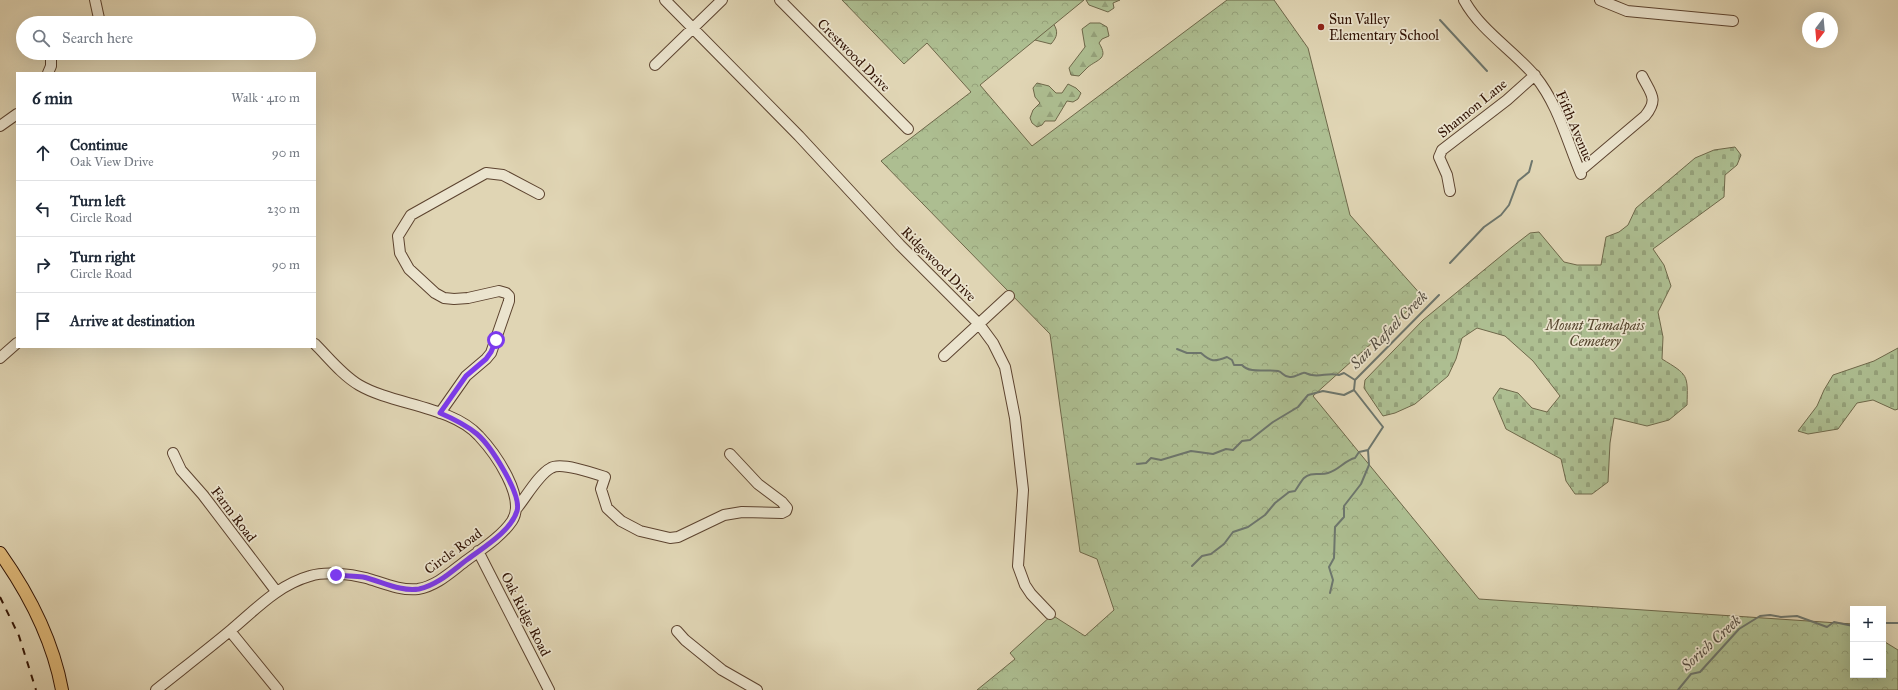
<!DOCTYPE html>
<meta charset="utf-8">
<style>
:root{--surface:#fff;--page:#f2f2f3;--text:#1f2937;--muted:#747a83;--line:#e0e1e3}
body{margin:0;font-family:"IM FELL Great Primer",serif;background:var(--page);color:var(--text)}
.controls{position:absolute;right:12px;bottom:12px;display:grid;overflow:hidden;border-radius:0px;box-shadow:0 4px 16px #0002}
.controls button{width:36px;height:36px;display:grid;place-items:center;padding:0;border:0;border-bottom:1px solid var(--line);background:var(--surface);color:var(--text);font:20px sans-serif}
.compass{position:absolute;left:1802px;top:12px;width:36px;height:36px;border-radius:50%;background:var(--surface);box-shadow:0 4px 16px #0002;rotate:196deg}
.stop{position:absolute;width:12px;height:12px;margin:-9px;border:3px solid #7c3aed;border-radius:50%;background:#fff}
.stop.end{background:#7c3aed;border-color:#fff;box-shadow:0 1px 4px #0008}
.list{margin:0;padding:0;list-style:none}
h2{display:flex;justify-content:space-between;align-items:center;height:52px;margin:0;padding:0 16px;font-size:17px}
h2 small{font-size:13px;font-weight:400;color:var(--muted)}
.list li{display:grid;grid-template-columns:26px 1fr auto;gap:12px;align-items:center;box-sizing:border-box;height:56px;padding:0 16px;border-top:1px solid var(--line)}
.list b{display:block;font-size:15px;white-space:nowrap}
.list p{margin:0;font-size:13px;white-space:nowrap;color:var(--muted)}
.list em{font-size:13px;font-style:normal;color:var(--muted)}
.icon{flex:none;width:22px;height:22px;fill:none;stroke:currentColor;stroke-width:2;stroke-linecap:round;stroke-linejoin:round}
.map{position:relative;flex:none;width:1898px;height:690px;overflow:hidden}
.search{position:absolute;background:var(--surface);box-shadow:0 4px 16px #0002;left:16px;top:16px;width:300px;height:44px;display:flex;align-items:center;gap:10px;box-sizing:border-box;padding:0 14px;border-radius:22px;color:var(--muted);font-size:15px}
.panel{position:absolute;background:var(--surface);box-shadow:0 4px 16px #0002;left:16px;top:72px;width:300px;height:276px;border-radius:0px}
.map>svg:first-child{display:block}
.forest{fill:url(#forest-firs);stroke:#6e684a}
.cemetery{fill:url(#cemetery-stones);stroke:#6e684a}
.park{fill:url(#park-crowns);stroke:#6e684a}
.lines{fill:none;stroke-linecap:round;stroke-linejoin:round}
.stream{stroke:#6d766d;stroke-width:2}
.minor-casing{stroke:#5c432f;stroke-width:12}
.major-casing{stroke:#301203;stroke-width:14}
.minor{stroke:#ebe4ce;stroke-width:10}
.major{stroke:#e0ba7a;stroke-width:12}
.rail{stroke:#301203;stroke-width:2;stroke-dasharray:7 7;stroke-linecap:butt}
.route{stroke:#7c3aed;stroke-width:5}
.poi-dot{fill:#8f2418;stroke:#ebe4ce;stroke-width:1.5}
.labels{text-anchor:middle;stroke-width:3.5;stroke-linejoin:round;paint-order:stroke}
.poi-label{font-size:14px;fill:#301203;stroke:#ebe4ce;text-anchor:start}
.street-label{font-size:14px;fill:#301203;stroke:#ebe4ce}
.park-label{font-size:14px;font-style:italic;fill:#56462e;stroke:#ebe4ce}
.water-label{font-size:15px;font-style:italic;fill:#534c41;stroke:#ebe4ce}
</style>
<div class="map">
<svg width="1898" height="690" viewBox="0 0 1898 690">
<defs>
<pattern id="forest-firs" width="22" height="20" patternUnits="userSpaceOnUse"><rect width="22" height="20" fill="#adbe91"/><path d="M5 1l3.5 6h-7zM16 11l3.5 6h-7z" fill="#95a27b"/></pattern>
<pattern id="cemetery-stones" width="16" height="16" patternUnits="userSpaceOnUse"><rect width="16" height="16" fill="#adbe91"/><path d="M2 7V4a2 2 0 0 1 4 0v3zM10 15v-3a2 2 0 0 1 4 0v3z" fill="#95a27b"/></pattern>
<pattern id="park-crowns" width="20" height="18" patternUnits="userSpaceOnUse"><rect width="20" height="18" fill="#adbe91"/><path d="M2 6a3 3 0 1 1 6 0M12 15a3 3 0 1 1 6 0" fill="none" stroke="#95a27b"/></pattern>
</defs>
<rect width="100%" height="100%" fill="#e0d5b4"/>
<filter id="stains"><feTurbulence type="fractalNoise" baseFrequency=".005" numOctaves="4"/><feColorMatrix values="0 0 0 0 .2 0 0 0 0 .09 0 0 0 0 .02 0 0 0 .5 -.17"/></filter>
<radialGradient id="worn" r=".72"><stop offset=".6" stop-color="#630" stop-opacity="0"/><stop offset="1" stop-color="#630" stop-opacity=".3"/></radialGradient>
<path class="forest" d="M1086 0H1120L1113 3 1114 8 1108 12 1089 5Z
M1053 23C1059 32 1057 37 1051 44L1035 40Z
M1090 23H1100L1107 27 1109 36 1102 39 1099 43C1109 59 1098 59 1088 67 1085 70 1082 73 1079 76L1071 75 1069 68 1085 47 1082 29Z
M1037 83 1049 86 1056 93H1062L1068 84 1076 88 1081 93 1078 99 1073 102 1067 101 1055 121H1045L1042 125 1037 127 1032 123 1030 118 1033 110 1040 103 1035 97 1033 88Z"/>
<path class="cemetery" d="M1735 147 1741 155 1737 165 1725 175 1724 197 1653 249 1664 265 1671 286 1658 312 1663 337 1662 359C1688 375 1688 374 1687 405L1669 420 1647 426 1614 418 1610 443 1608 482 1592 494H1575L1566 481 1561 459 1506 429 1493 398 1500 388 1518 393 1532 408 1547 412 1560 396 1533 361 1505 336 1477 328 1462 338 1456 359 1448 376 1415 404 1395 413 1383 416 1364 388 1365 380 1423 320 1512 247 1530 233 1539 232 1564 262 1577 265H1601L1606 237 1619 232 1628 225 1636 208 1695 158 1714 150Z
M1898 348V409L1895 410 1873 400 1857 403 1838 429 1808 434 1798 431 1817 406 1824 390 1833 375 1874 361Z"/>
<path class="park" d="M842 0H1084L980 85 1032 146 1227 0H1274L1308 48 1350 215 1423 297 1313 396 1479 599 1853 624V675H1883V641L1885 642 1898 650V690H977L1015 659 1010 653 1052 615 1085 636 1114 610 1097 559 1080 552 1050 334 881 161 971 92 927 43 904 64Z"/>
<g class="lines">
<path class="stream" d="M1440 20 1487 71
M1450 263 1484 227 1501 215 1509 205 1518 181 1529 172 1532 161
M1177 349 1187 353H1201C1211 362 1214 362 1227 357L1232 360 1234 365H1242C1250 374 1266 369 1278 371 1283 372 1284 378 1291 377 1295 377 1299 374 1303 373 1306 372 1308 375 1312 375 1321 377 1329 372 1339 375L1344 373 1355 380
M1137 464 1146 463 1151 458 1161 460 1191 451 1213 454 1226 449 1233 450 1242 441 1250 440 1273 422 1298 407 1308 395 1323 391 1344 395 1354 390
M1192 566 1202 556 1211 554 1224 544 1233 532 1248 527 1265 515 1275 503 1289 492 1295 491C1298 487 1301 481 1304 478 1311 471 1320 476 1328 473 1339 470 1345 460 1355 458L1359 452 1368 450
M1330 593 1333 580 1329 567 1334 558 1335 527 1344 517V506L1361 484 1369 465 1368 450 1383 427 1354 390 1355 380 1439 295
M1883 623H1898
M1678 690 1691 674 1700 672 1739 629 1760 616 1770 615 1781 617 1797 616 1827 627 1834 622 1853 626"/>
<g class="minor-casing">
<path id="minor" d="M95 0 100 23
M665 0 799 136 900 245 979 324 993 343 1005 367 1015 418 1023 490 1018 566 1025 585 1031 594 1050 614
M780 0 908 129
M1464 0C1481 31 1513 50 1535 76 1558 104 1567 141 1581 174
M1600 0 1627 11 1733 21
M655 65 722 0
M48 73 51 66V53
M0 126 17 114
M1580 171 1645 116C1659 99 1651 94 1642 76
M1450 191 1447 175 1439 157 1442 150 1507 100 1535 75
M944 356 1009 296
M0 358 17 343
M440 413 466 376 486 359 491 353 509 301V296L506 293 499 291 468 298 454 299 444 298 435 293 409 269 400 253 398 236 411 215 486 173 503 175 539 194
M173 453 181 470 203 495 276 591
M517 508C526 497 539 474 551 468 561 462 593 473 605 477L601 489 607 508 621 521 640 531 670 538 678 537 724 515 742 512 782 513 786 511 787 508 782 502 758 484 730 454
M478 551 549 690
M230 631 278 690
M677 631 685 640 722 670 757 690
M156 690C181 670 207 650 231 630 256 609 278 585 310 576 326 571 350 574 366 578 383 583 401 591 418 589 437 586 452 571 467 560 482 549 502 536 512 521 527 498 495 453 479 436 452 406 393 405 359 385 342 375 328 357 315 344"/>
</g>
<g class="major-casing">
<path id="major" d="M0 553C29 594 53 641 62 690"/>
</g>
<use href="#minor" class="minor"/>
<use href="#major" class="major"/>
<path class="rail" d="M0 597 19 636 36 690"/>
</g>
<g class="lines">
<path class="route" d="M336 575C345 576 354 576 363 577 381 581 400 592 419 589 438 585 453 570 468 559 484 547 511 531 517 511 522 494 490 445 477 434 466 425 454 419 440 413L466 376 486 359 491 352 496 340"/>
</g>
<circle class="poi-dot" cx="1321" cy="27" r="4"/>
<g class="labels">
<g class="poi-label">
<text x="1329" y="24">Sun Valley<tspan x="1329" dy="16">Elementary School</tspan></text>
</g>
<g class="street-label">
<text transform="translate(854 55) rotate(45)" y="5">Crestwood Drive</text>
<text transform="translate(1472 108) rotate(-39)" y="5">Shannon Lane</text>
<text transform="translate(1575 126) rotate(67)" y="5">Fifth Avenue</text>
<text transform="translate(939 264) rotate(45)" y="5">Ridgewood Drive</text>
<text transform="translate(234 514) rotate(53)" y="5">Farm Road</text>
<text transform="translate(453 551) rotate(-36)" y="5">Circle Road</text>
<text transform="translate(526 614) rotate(63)" y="5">Oak Ridge Road</text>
</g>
<g class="park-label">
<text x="1595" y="330">Mount Tamalpais<tspan x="1595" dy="16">Cemetery</tspan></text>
</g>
<g class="water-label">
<text transform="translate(1389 330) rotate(-45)" y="5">San Rafael Creek</text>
<text transform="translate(1711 643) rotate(-42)" y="5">Sorich Creek</text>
</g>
</g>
<rect width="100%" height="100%" filter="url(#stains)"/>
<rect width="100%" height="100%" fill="url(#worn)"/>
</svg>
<div class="controls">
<button>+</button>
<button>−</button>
</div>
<svg class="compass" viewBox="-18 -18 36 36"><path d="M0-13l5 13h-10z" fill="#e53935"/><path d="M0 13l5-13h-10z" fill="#747a83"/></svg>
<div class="stop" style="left:496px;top:340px"></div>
<div class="stop end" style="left:336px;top:575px"></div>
<div class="search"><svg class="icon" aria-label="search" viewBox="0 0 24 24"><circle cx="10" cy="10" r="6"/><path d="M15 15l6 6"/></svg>Search here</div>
<section class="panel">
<h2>6 min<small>Walk · 410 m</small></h2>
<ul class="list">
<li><svg class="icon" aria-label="ahead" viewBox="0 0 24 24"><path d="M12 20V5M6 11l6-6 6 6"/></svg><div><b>Continue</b><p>Oak View Drive</p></div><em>90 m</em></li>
<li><svg class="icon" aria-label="left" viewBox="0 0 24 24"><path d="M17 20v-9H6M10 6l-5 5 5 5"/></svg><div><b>Turn left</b><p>Circle Road</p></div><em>230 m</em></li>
<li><svg class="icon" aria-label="right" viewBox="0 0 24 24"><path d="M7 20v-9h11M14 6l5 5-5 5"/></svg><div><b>Turn right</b><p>Circle Road</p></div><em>90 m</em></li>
<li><svg class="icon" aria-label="arrive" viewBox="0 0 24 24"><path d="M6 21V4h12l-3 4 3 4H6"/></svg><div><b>Arrive at destination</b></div></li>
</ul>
</section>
</div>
